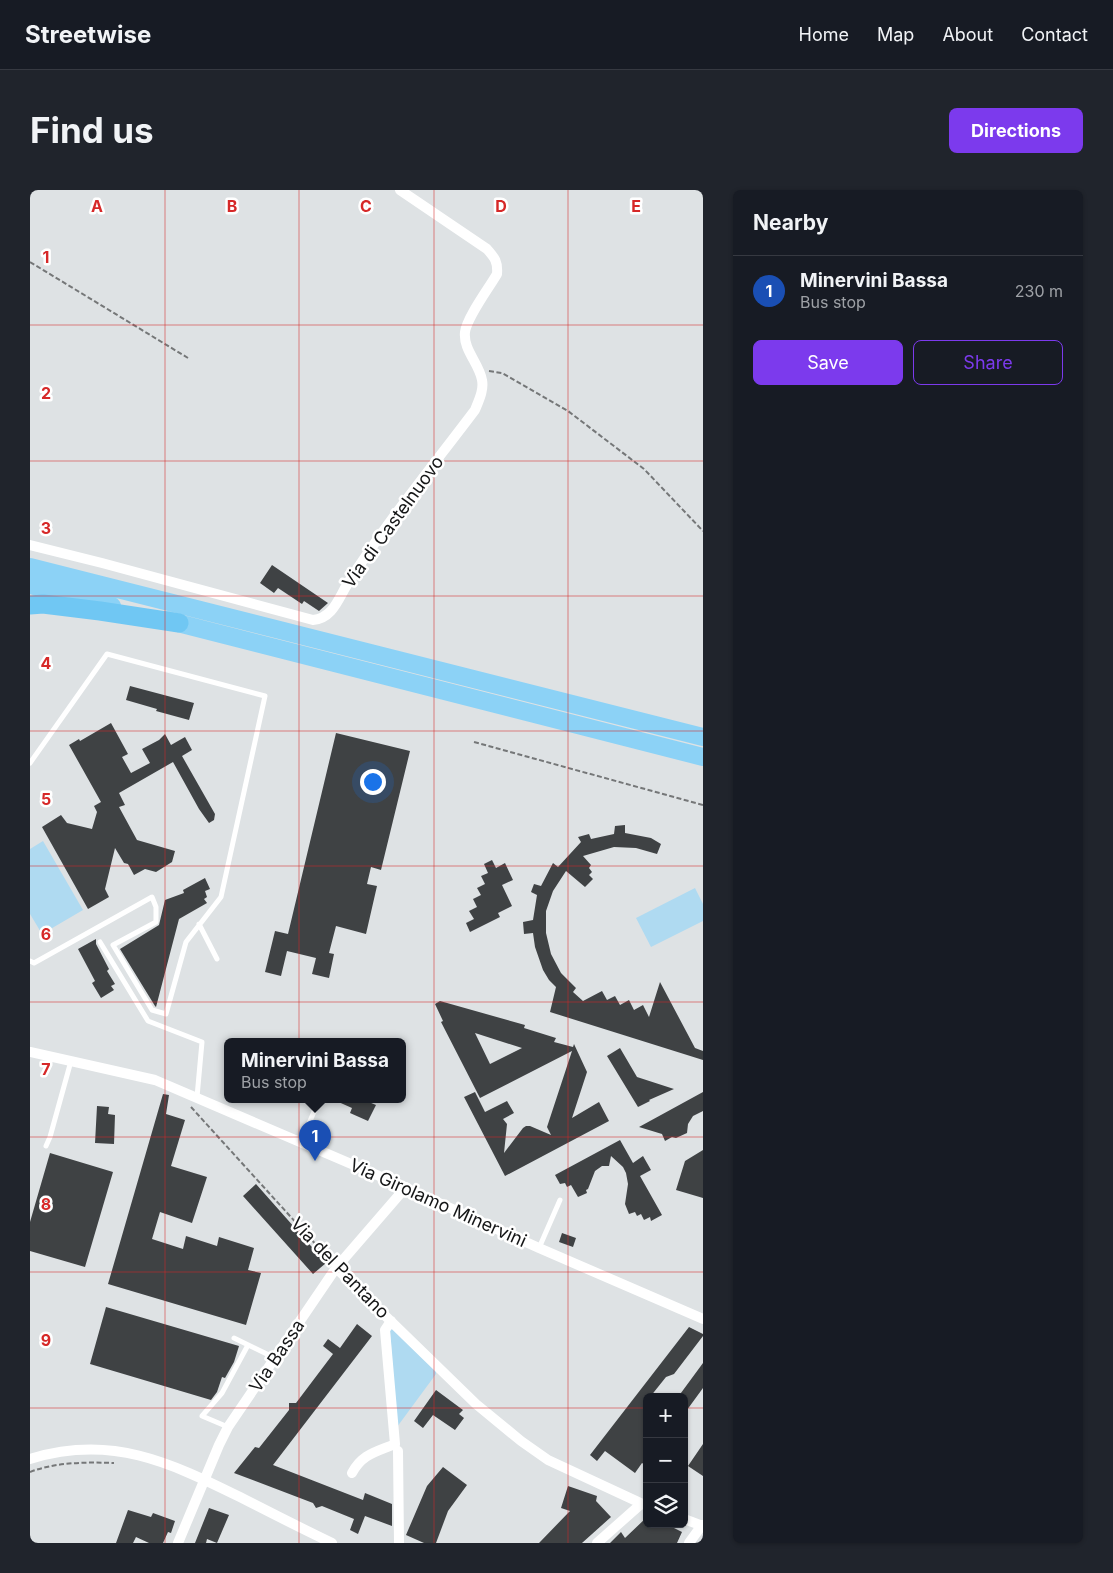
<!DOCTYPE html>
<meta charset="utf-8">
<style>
:root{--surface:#171b24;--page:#20242c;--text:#f1f3f6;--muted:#9ea1a6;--line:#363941;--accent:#7c3aed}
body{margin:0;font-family:Inter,sans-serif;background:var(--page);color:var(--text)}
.controls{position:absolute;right:15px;bottom:15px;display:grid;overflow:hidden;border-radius:8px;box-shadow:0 1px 4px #0004}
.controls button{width:45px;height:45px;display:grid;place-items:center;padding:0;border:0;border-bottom:1px solid var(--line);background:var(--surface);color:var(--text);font:25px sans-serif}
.you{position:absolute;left:342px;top:591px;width:18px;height:18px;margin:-12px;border:4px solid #fff;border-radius:50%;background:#1a73e8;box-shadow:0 0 0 8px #1a73e833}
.badge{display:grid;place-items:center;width:32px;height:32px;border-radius:50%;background:var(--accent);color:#fff;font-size:16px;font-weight:700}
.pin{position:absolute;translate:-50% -41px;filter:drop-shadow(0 1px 2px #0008)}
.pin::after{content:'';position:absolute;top:26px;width:18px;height:15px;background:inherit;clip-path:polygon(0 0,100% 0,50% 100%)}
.popup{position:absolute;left:194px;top:848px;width:182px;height:65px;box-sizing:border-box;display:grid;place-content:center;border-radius:8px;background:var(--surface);filter:drop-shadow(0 1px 4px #0005);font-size:16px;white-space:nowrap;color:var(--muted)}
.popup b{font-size:19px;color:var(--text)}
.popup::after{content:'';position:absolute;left:50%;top:100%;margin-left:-10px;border:10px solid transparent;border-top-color:var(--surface)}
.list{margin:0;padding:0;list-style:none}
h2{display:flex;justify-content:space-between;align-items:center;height:65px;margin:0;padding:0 20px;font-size:21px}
h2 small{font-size:16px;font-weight:400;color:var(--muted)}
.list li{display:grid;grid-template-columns:32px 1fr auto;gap:15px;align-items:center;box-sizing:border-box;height:70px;padding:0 20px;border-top:1px solid var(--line)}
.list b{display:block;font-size:19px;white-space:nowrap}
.list p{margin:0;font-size:16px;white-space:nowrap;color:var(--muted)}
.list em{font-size:16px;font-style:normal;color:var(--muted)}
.actions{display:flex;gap:10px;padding:15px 20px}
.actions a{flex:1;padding:11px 0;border:1px solid var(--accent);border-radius:8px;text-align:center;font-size:18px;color:var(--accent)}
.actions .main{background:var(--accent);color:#fff}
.icon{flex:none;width:28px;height:28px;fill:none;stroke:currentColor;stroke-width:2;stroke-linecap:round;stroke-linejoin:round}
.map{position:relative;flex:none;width:673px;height:1353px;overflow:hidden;border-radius:8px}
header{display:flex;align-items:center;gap:30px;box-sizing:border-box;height:70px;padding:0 25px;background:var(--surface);border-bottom:1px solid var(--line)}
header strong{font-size:24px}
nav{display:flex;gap:28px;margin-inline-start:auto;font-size:18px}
.intro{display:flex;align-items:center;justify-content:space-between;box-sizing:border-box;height:120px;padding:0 30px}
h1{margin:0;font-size:35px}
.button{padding:12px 22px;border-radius:8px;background:var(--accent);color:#fff;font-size:18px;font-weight:700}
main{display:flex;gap:30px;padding:0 30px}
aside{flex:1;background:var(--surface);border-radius:8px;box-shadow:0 1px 4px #0004}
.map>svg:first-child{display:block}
.green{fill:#afdaf1}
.building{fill:#3f4244;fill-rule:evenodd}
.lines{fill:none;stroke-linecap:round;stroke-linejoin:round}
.path{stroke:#757778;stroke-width:2;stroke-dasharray:5 2.5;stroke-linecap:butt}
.service{stroke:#fff;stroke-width:5}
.minor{stroke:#fff;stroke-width:10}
.trunk{stroke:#8cd2f6;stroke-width:18}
.motorway{stroke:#70c7f3;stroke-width:19}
.grid{fill:none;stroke:#d62828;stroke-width:1;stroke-opacity:0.55}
.labels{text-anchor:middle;stroke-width:5;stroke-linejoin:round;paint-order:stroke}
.street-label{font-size:18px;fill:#151617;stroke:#fff}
.grid-label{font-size:16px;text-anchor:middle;font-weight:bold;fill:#d62828;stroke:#fff;stroke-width:5;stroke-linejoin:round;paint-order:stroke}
</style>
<header>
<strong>Streetwise</strong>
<nav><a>Home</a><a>Map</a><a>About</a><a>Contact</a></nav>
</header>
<div class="intro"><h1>Find us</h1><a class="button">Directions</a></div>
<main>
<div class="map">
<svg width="673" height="1353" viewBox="0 0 673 1353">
<rect width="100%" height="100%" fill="#dee2e4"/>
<path class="green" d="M13 651 53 720 12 744 0 724V659Z
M665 698 673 714V731L621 757 606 728Z
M363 1139 406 1179V1184L367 1237 360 1140Z"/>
<path class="building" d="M242 375 298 413 289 421 274 411 272 414 248 398 244 403 230 393Z
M100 496 164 513 159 530 126 521 127 519 96 510Z
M81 533 98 564 92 567 101 583 120 573 112 559 129 550 135 544 141 555 155 547 162 560 152 566 185 624 184 630 179 633 169 619 143 572 89 603 95 615 89 617 107 650 145 661 142 672 126 682 115 679 104 685 98 674 94 673 85 658 75 699 79 707 58 719 12 637 31 625 37 633 62 639 67 622 64 616 71 612 39 555 49 549 50 551Z
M306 543 380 561 351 680 341 677 337 694 347 696 336 744 306 736 299 763 304 764 299 788 282 784 286 768 257 761 251 786 235 782 245 741 258 744Z
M595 635V643L621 648 631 654 627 664 606 658 584 657 553 666 561 675 559 678 562 682 559 685 563 689 555 697 536 681 523 701 516 721V743L521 764 531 783 546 798 543 802 553 811 572 801 577 810 585 806 590 815 599 810 604 820 613 815 619 827 630 792 665 858 673 861V870L520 822 526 797 519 790 513 780 505 757 503 743 494 744 493 732 503 730 507 705 501 702 504 694 511 696 523 673 528 677 551 652 548 647 559 644 561 649 584 644 585 636Z
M462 670 466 678 475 673 483 690 472 695 482 716 468 723 470 727 440 742 436 733 444 729 439 721 447 717 443 709 451 705 447 698 455 694 451 686 458 683 454 674Z
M175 688 180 699 175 701 177 707 174 709 177 713 149 729 126 817 125 816 90 759 129 735 135 710 154 703 153 700Z
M66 749V754L79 779 77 781 85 794 81 796 84 800 71 808 62 793 65 791 48 759Z
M410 811 495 835 494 838 526 848 524 852 543 857 544 854 557 882 542 928 569 912 579 931 475 986 434 907 445 902 455 922 477 911 484 923 473 929 477 934 474 963 493 938 496 936H500L521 945 517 937 542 861 450 908 411 832 413 831 405 814ZM445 843 492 858 460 874Z
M590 858 607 887 644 899 619 910 620 911 608 917 577 866Z
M673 902V921L663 926 658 934 657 943 646 948 642 947 635 951 632 944 609 937Z
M133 904 139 905 136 924 155 930 141 976 177 987 162 1033 130 1022 122 1049 153 1059 156 1046 187 1056 189 1047 224 1058 218 1080 231 1083 216 1135 78 1094Z
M304 910H334L346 915 338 931 320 923 322 918Z
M67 916 79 917 78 924 85 925 84 954 65 953Z
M590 950 603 973 613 966 621 980 610 986 632 1025 621 1031 620 1027 614 1030 611 1024 607 1026 605 1022 599 1024 595 1014 598 994 596 983 593 977 581 966 579 976H572L565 981 558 999 556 1000 557 1003 548 1007 541 995 537 997 535 993 530 994 525 985Z
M673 960V1008L646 1000 655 971Z
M20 963 83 982 55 1077 0 1061V1032Z
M226 994 296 1073 283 1084 213 1006Z
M532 1043 546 1048 543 1057 529 1052Z
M76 1117 209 1156 204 1172 195 1188 192 1187 187 1202 181 1210 60 1174Z
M327 1134 342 1146 243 1275 333 1310 335 1303 362 1314V1336L335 1326 328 1344 320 1340 324 1329 292 1316 286 1318 283 1313 204 1283 225 1257 229 1258 259 1220V1213H266L303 1164 293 1156 298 1149 310 1158Z
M659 1137 673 1144V1146L644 1184 636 1187 620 1207H617V1276L612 1273 605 1283 575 1261 567 1271 560 1265Z
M673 1173V1198L654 1224V1207H648Z
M406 1200 433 1220 429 1224 434 1228 425 1240 403 1225 393 1238 384 1231Z
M673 1254V1286L658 1276Z
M413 1277 437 1295 418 1321 406 1353H394L376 1345 397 1296Z
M538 1296 567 1306 566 1311 581 1327 552 1353H509L540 1321 531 1318Z
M179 1318 199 1325 187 1353 177 1349 176 1353H165Z
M98 1320 121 1327 123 1323 145 1331 141 1343 138 1342 133 1353H119L106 1347 103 1353H86Z
M617 1327V1334H636L652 1342 647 1353H580L591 1342 595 1348Z"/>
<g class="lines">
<path class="path" d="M0 72 158 168
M459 181 472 183 538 221 614 279 673 341
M444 552 673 615
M161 917 299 1069
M0 1282C26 1272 56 1272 84 1273"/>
<path class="service" d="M0 573 77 464 235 506 191 707 156 752 136 824 122 820 83 755 126 732V717L122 707 4 773 0 771
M169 734 187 769
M70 752 118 831 172 852 167 907
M271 952 289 910
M16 956 20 947 41 871
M509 1058 530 1010
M204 1148 245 1168
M198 1237 172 1226 192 1203 218 1155"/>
<path class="minor" d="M0 355 72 373 283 430C303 428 308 409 318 393 356 333 402 277 445 220 449 210 454 200 452 190 449 173 433 160 435 142 437 127 459 98 467 84 468 72 465 68 457 59L370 0
M0 862 125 890 347 985 509 1058 673 1129
M306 1078 446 1214 491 1251 518 1270 617 1316
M368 1261 369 1353
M0 1269C81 1244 139 1272 210 1307 241 1323 271 1338 302 1353
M322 1283C332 1264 346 1262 365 1254L355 1140 361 1131
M654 1329 673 1336
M148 1353 189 1255 198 1237 306 1078 376 997
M567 1353 611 1314
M659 1353 672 1335"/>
<path class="trunk" d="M0 377 673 547
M0 395 82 416
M136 430 673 567"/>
<path class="motorway" d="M0 415 13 414 70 421 149 433"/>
</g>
<path class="grid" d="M135 0V1353M269 0V1353M404 0V1353M538 0V1353M0 135H673M0 271H673M0 406H673M0 541H673M0 676H673M0 812H673M0 947H673M0 1082H673M0 1218H617M654 1218H673"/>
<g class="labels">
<g class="street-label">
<text transform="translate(363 332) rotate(-54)" y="6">Via di Castelnuovo</text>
<text transform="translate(408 1013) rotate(24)" y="6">Via Girolamo Minervini</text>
<text transform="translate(310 1078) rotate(46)" y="6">Via del Pantano</text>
<text transform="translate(247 1166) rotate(-56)" y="6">Via Bassa</text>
</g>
</g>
<g class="grid-label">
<text x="67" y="22">A</text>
<text x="202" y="22">B</text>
<text x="336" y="22">C</text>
<text x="471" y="22">D</text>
<text x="606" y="22">E</text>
<text x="16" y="73">1</text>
<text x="16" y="209">2</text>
<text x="16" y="344">3</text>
<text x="16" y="479">4</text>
<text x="16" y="615">5</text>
<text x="16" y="750">6</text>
<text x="16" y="885">7</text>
<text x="16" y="1020">8</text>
<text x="16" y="1156">9</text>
</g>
</svg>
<div class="controls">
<button>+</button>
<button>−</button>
<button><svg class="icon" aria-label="layers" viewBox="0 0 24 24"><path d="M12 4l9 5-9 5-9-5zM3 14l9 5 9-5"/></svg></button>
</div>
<div class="you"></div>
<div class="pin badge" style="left:285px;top:971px;background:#1a4fb4">1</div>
<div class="popup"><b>Minervini Bassa</b>Bus stop</div>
</div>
<aside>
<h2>Nearby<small></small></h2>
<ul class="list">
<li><span class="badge" style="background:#1a4fb4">1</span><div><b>Minervini Bassa</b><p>Bus stop</p></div><em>230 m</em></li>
</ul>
<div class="actions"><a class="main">Save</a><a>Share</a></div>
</aside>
</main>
